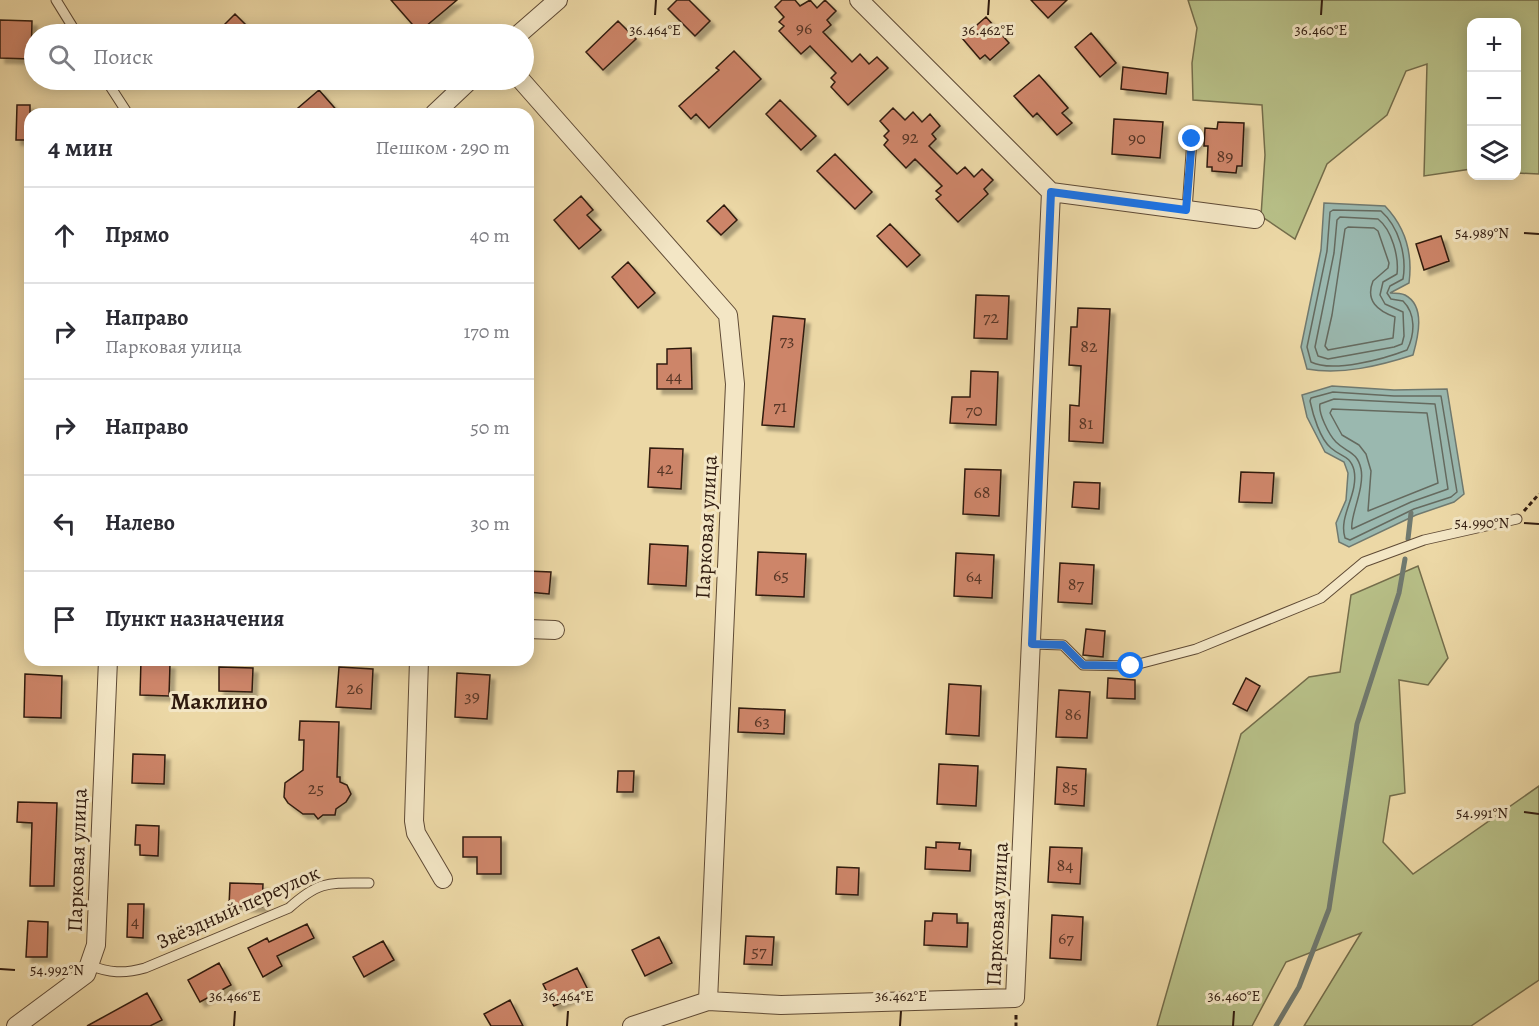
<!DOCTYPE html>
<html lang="ru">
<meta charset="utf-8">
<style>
:root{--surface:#fff;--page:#f2f2f3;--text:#2b2b33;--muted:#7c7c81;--line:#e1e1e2}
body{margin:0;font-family:Alegreya,serif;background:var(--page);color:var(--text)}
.controls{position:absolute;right:18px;top:18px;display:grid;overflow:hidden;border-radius:12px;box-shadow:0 3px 15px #0003}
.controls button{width:54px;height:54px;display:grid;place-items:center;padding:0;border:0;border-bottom:2px solid var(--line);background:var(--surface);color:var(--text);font:30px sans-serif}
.stop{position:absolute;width:18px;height:18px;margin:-14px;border:4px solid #1a73e8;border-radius:50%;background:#fff}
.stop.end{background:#1a73e8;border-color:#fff;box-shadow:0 2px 6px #0008}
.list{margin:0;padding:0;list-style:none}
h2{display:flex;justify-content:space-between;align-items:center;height:78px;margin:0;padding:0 24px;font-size:26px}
h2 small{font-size:20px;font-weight:400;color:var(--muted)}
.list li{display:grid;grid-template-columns:39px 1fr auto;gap:18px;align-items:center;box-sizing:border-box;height:96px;padding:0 24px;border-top:2px solid var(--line)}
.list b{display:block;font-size:22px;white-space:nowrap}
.list p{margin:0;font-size:20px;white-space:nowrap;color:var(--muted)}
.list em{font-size:20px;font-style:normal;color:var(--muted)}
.icon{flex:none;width:33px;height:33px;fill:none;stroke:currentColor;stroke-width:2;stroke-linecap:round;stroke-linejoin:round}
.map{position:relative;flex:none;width:1539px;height:1026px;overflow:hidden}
.search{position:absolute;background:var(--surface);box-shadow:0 3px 15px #0003;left:24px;top:24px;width:510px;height:66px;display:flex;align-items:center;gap:15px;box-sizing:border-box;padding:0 21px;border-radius:33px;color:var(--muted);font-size:22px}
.panel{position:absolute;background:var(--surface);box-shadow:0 3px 15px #0003;left:24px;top:108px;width:510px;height:558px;border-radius:18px}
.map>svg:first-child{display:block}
.green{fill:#b7bf87;stroke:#746d4b;stroke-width:1.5}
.water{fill:#9ab8af;stroke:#70796f;stroke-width:1.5}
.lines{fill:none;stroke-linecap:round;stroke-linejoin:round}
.shore{stroke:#656a5f;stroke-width:1.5}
.stream{stroke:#70796f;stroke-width:5}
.building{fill:#cd8569;stroke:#301b0f;stroke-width:1.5;filter:url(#shadow)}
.service-casing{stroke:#5f4a35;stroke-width:11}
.minor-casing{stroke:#5f4a35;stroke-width:20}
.path{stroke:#301b0f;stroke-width:3;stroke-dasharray:4.5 3;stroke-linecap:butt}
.service{stroke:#f3e6c5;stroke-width:9}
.minor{stroke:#f3e6c5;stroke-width:18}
.route{stroke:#1a73e8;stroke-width:8}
.ticks{fill:none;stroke:#301b0f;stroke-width:2}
.labels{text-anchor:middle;stroke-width:6;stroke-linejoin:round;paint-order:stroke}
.number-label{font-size:18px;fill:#573626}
.street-label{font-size:21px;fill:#301b0f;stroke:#f3e6c5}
.quarter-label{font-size:24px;font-weight:bold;fill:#301b0f;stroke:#f3e6c5}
.ticks-label{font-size:15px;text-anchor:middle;fill:#301b0f;stroke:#f3e6c5;stroke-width:6;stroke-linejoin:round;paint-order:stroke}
</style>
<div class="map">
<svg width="1539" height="1026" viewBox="0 0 1539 1026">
<defs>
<filter id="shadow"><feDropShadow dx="5" dy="5" stdDeviation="1.5" flood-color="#0004"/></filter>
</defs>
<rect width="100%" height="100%" fill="#ecd8a6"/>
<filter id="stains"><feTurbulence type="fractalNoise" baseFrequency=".00333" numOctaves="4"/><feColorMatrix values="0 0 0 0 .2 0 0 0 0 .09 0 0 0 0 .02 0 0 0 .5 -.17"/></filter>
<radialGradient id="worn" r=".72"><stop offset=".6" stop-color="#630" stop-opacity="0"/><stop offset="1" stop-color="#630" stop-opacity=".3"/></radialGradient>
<path class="green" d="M1188 0H1539V174L1517 173 1516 22H1472L1471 169 1424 176 1427 64 1406 71 1387 115 1327 164 1295 239 1261 216 1265 155 1262 105 1193 100 1192 63 1197 28Z
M1418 566 1448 658 1428 685 1399 680 1405 793 1390 796 1383 842 1413 874 1539 786V980L1471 1026H1304L1361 933 1286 962 1252 1026H1157L1241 734 1309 677 1340 672 1351 595Z"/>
<path class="water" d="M1324 203 1385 206C1406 228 1413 253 1409 283L1390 293C1394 293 1401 293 1405 295 1426 306 1418 337 1413 355 1379 366 1342 375 1307 369L1301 347 1321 250Z
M1332 386 1394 390 1447 389 1464 494 1454 502 1416 515 1349 547 1339 542 1336 523 1346 500 1348 473 1344 462 1325 452 1307 417 1302 395Z"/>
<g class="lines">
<path class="shore" d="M1333 210 1381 211C1399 227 1407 256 1403 279L1390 286 1387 293 1391 299 1403 301C1416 314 1415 334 1407 350 1384 359 1333 373 1311 362L1307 347 1327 251 1330 212Z
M1340 217 1378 219C1392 230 1399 257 1397 274L1383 282 1380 295 1385 304 1403 312 1404 336 1402 344 1394 347 1328 359 1318 356 1315 347 1334 253 1337 220Z
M1348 227 1374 228 1378 231 1389 263 1388 268 1373 281C1365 301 1378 311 1395 317L1393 338 1328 350 1325 346 1332 315 1345 229Z
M1333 392 1394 396H1441L1457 492 1451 497 1414 509 1350 540 1345 538C1338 516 1359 494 1354 470 1350 455 1341 457 1331 448 1320 439 1313 415 1310 401L1311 398Z
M1334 399 1435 404 1448 489 1411 502 1352 529C1349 519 1365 488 1361 469 1357 451 1347 453 1336 442 1329 435 1318 413 1320 404Z
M1332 409 1427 413 1438 483 1368 511 1371 471 1366 454 1359 445 1342 435 1330 413Z"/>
<path class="stream" d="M1408 539 1411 513
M1276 1026 1299 987 1329 909 1357 724 1399 593 1405 559"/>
</g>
<path class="building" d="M391 0H457L419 32Z
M677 0H689L710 21 695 36 668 9Z
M782 0H795L800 6 810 0 817 8 825 0 836 11 827 20 831 25 823 32 852 62 860 54 869 64 877 57 888 68 848 105 831 87 835 82 831 78 836 73 810 46 801 54 779 31 784 26 779 22 784 17 775 7Z
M1031 0H1067L1048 18Z
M235 14 255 34H215Z
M986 17 1009 43 990 60 985 55 980 59 962 38Z
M0 20 32 21 31 59 0 58Z
M618 21 636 39 603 70 586 52Z
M1091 33 1116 63 1100 77 1075 47Z
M734 51 761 79 709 128 696 114 691 119 679 106 719 70 716 68Z
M1123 67 1168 73 1166 94 1121 89Z
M1039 75 1068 108 1062 113 1072 123 1057 135 1037 113 1033 117 1014 96Z
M319 90 340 114H291Z
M780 100 816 136 801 150 766 114Z
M17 105H30V140H16Z
M893 108 905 120 913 112 922 122 930 114 940 126 932 134 936 139 929 146 957 174 965 167 974 177 982 169 993 180 984 189 988 194 958 222 936 199 941 195 936 191 942 186 915 159 906 168 884 145 888 140 884 136 889 131 880 121Z
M1114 119 1163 122 1160 158 1112 154Z
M1218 122 1244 123 1242 166H1237L1236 173 1212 171V167H1207L1208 146H1204L1205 128 1217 129Z
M835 154 872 192 855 209 817 171Z
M581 196 593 210 587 215 601 230 579 249 554 220Z
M724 205 737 220 721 235 707 221Z
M890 224 920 255 907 267 877 236Z
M1441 236 1449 261 1424 270 1416 244Z
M628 262 655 293 638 308 612 277Z
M976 295 1009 296 1007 339 974 338Z
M1078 308 1110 309 1103 443 1069 441 1070 405 1079 406 1081 366 1069 365 1071 327H1077Z
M773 316 805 319 794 427 762 425Z
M691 348 692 389H657V364H667V349Z
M971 371 998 372 996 425 950 423 952 397H970Z
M650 448 683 449 681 489 648 487Z
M965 469 1001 470 999 516 963 514Z
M1241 472 1274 473 1272 503 1239 502Z
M1074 482 1100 483 1099 509 1072 507Z
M650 544 688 546 686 586 648 584Z
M758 552 806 554 804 597 756 595Z
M956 553 994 555 992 598 954 596Z
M1060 563 1094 565 1092 604 1058 602Z
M528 571 551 572 549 594 528 592Z
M1086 629 1105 631 1103 657 1083 655Z
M141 660H158V663L170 664 169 696 140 695Z
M219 667 253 668 252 692 219 691Z
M339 667 373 669 371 709 336 707Z
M457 673 490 675 487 719 455 717Z
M25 674 62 676 61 718 24 717Z
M1108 678 1135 680V699L1107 698Z
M1246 678 1260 686 1247 711 1233 704Z
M949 684 981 686 979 736 946 734Z
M1059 690 1090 692 1087 738 1056 737Z
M739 708 785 710 784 734 738 732Z
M300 721 339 722 337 777H340V782L347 785 351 794 346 802 336 809 335 815H323L318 819 314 814H303L288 803 284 797 285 783 303 770 304 740H299Z
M133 754 165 755 164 784 132 783Z
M939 764 978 766 976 806 937 804Z
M1057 767 1086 769 1084 806 1055 804Z
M618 771H634L633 792H617Z
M18 802 57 803 54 886H30L32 823 17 822Z
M136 825 159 826 158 856 140 855V845H135Z
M463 837H501V874H477V857H463Z
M936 842 960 843 959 849 971 850 970 871 925 869 926 847 936 848Z
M1050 847 1082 848 1080 884 1048 882Z
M837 867 859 868 858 895 836 894Z
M230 883 263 884 262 907 229 906Z
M128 904H144L143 938 127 937Z
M933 913 957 914V923H968L967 947 924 945 925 921H932Z
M1052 915 1083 917 1081 960 1050 958Z
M28 921 48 922 47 957H26Z
M307 924 314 938 277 956 282 966 263 977 248 948 267 938 269 942Z
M746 936 774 937 772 965 744 964Z
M659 937 672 963 645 976 632 950Z
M383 941 394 960 364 977 353 957Z
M219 963 231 985 200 1002 188 980Z
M577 968 588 990 554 1006 543 984Z
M147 993 162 1020 150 1026H87Z
M510 1000 523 1026H491L484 1014Z"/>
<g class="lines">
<g class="service-casing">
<path id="service" d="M56 0 77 34
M106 80 128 114
M1187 210 1192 139
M1032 644 1063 645 1083 665 1131 666 1196 649 1321 598 1364 562 1424 540 1517 519
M89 965C109 973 124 974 145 968L289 908C320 880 329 883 369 883"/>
</g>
<g class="minor-casing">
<path id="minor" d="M519 34 558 0
M521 80 728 315 735 384 708 1001
M434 114 470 80
M1051 192 1255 219
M528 629 555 630
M419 660 414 821 416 833 443 879
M16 1026 86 974 96 945 108 660
M632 1026 708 1001 781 1005 1015 998 1051 192 859 0"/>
</g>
<path class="path" d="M1524 511 1539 494
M1016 1015V1026"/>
<use href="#service" class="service"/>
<use href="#minor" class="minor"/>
</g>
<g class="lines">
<path class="route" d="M1131 666 1083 665 1063 645 1032 644 1051 192 1186 210 1192 139"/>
</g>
<path class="ticks" d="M655 15 656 0M988 15 989 0M1321 15 1322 0M1524 233 1539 234M1524 523 1539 524M1524 812 1539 814M0 969 15 970M234 1026 235 1011M567 1026 568 1011M900 1026 901 1011M1233 1026 1234 1011"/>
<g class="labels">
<g class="number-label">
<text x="804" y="34">96</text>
<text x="910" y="143">92</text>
<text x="1137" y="144">90</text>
<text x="1225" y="162">89</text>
<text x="991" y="323">72</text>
<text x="787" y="346">73</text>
<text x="1089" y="352">82</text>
<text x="674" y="382">44</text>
<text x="780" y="412">71</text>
<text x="974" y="416">70</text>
<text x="1086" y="429">81</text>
<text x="665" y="474">42</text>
<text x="982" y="498">68</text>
<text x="781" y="581">65</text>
<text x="974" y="582">64</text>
<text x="1076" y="590">87</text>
<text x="355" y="694">26</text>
<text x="472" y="702">39</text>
<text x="1073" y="720">86</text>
<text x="762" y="727">63</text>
<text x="1070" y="793">85</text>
<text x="316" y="794">25</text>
<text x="1065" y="871">84</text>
<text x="135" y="927">4</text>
<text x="1066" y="944">67</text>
<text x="759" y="957">57</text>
</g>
<g class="street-label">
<text transform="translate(706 527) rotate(-87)" y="7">Парковая улица</text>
<text transform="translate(77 860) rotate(-88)" y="7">Парковая улица</text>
<text transform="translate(238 907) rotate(-24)" y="7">Звёздный переулок</text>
<text transform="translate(997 914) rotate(-87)" y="7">Парковая улица</text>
</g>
<g class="quarter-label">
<text x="219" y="709">Маклино</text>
</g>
</g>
<g class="ticks-label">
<text x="655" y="35">36.464°E</text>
<text x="988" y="35">36.462°E</text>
<text x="1321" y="35">36.460°E</text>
<text x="1482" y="238">54.989°N</text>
<text x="1482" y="528">54.990°N</text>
<text x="1482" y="818">54.991°N</text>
<text x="57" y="975">54.992°N</text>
<text x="235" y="1001">36.466°E</text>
<text x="568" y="1001">36.464°E</text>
<text x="901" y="1001">36.462°E</text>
<text x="1234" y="1001">36.460°E</text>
</g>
<rect width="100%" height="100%" filter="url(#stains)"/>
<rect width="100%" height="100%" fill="url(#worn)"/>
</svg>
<div class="controls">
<button>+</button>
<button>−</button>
<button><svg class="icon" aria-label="layers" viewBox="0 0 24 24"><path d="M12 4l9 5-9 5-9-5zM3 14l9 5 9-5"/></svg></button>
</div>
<div class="stop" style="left:1131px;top:666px"></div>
<div class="stop end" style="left:1192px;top:139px"></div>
<div class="search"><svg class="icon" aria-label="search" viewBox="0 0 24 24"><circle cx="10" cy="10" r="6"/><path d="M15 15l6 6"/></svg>Поиск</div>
<section class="panel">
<h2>4 мин<small>Пешком · 290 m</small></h2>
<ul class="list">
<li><svg class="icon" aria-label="ahead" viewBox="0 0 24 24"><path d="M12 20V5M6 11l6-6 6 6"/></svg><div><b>Прямо</b></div><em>40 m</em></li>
<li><svg class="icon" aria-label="right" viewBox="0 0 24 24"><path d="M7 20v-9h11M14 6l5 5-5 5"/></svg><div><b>Направо</b><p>Парковая улица</p></div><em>170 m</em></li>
<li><svg class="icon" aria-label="right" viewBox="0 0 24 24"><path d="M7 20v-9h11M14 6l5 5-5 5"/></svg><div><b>Направо</b></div><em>50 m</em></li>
<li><svg class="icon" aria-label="left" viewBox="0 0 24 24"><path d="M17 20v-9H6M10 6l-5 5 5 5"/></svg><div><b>Налево</b></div><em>30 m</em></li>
<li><svg class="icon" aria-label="arrive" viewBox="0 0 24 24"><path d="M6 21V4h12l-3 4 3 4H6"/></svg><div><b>Пункт назначения</b></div></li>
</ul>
</section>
</div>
